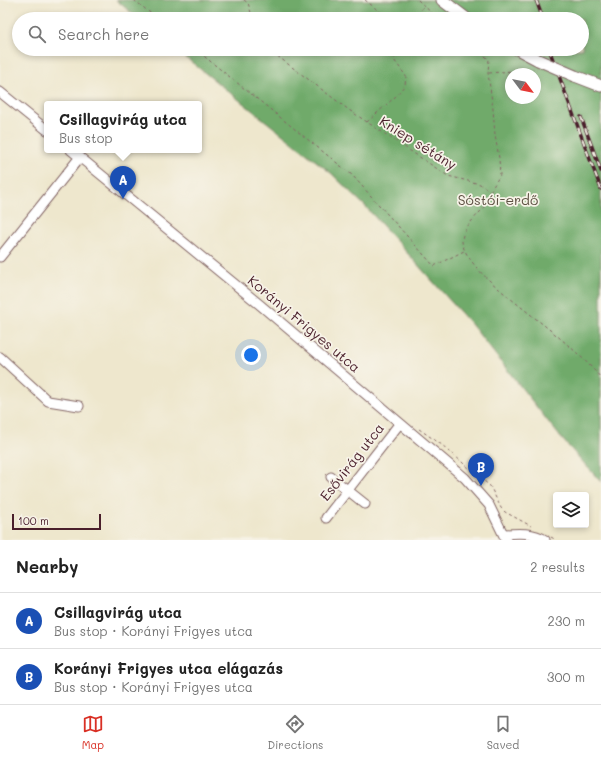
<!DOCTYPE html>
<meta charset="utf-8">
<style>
:root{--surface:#fff;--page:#f6f6f6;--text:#222;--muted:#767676;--line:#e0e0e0;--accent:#d93025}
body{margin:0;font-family:Mali,sans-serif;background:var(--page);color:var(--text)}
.controls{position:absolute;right:12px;bottom:12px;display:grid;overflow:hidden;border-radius:4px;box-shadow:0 2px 6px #0003}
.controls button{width:36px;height:36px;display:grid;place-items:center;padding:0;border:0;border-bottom:1px solid var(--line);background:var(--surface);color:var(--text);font:20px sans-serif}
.compass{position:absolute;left:505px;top:68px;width:36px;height:36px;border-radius:50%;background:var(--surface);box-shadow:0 2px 6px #0003;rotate:122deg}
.scale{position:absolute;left:12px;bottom:10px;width:89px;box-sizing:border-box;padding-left:4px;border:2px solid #4a1f2b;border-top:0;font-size:11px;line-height:14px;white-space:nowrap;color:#4a1f2b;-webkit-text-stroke:3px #f7f3e8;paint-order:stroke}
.you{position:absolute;left:251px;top:355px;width:14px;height:14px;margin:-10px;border:3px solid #fff;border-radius:50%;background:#1a73e8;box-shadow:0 0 0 6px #1a73e833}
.badge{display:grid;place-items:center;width:26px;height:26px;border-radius:50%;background:var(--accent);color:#fff;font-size:13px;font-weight:700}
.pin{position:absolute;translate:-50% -33px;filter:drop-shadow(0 1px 2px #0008)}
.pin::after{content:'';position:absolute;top:21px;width:14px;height:12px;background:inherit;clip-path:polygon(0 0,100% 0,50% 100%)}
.popup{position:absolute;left:44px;top:101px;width:158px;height:52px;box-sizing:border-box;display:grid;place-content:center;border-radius:4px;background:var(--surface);filter:drop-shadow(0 1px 3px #0005);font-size:13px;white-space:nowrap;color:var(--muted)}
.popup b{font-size:15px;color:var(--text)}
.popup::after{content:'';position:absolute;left:50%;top:100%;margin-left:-8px;border:8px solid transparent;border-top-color:var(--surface)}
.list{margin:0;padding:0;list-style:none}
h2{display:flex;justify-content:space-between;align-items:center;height:52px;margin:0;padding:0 16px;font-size:17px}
h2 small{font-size:13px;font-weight:400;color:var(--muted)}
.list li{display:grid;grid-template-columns:26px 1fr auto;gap:12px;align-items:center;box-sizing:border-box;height:56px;padding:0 16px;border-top:1px solid var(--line)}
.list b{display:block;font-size:15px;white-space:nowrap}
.list p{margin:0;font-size:13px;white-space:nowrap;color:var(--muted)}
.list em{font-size:13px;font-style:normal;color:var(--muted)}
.icon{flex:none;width:22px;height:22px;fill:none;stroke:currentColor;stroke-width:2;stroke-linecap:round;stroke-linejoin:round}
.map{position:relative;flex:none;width:601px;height:540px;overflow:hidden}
.search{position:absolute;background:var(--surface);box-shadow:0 2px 6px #0003;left:12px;right:12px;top:12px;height:44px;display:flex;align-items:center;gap:10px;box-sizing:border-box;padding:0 14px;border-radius:22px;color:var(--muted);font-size:15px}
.sheet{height:164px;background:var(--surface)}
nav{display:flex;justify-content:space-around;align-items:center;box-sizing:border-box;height:56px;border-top:1px solid var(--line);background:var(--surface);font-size:11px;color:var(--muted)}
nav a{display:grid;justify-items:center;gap:2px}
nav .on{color:var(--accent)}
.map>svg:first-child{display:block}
.forest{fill:#70aa6a;stroke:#5d644a;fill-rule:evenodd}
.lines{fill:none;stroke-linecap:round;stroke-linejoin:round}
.minor-casing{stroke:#836564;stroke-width:11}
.major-casing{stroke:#836564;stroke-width:13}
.path{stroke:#836564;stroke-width:1;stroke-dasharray:3 3;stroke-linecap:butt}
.minor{stroke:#fff;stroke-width:9}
.major{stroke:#fff;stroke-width:11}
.rail-casing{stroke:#4a1f2b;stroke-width:3.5}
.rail{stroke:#f7f3e8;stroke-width:2;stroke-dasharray:6;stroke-linecap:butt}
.major-bridge-casing{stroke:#836564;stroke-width:13;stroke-linecap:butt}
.major-bridge{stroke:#fff;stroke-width:11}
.labels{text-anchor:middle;stroke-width:3.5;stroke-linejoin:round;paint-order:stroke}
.street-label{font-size:14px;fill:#4a1f2b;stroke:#f7f3e8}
.park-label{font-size:14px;fill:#5e5143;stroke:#f7f3e8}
</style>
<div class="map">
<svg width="601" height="540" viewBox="0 0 601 540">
<rect width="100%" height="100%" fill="#f7f3e8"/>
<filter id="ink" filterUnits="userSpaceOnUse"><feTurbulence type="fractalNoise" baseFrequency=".025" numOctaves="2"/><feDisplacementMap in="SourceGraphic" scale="8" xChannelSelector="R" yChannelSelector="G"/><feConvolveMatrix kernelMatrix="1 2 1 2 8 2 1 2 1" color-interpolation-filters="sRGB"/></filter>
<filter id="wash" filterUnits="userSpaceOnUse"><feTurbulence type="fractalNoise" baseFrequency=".012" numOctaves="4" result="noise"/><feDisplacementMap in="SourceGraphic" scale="16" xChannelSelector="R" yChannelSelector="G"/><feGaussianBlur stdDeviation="0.9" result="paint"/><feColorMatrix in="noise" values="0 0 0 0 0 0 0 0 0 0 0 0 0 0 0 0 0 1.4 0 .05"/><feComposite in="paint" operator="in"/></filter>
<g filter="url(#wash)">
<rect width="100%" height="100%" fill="#eee7cd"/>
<path class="forest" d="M116 0H601V482L562 439 471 324 365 206 331 173 175 49H582V19H139ZM511 74H535V98H511Z"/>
</g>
<g filter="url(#ink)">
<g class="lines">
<g class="minor-casing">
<path id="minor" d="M0 92 47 130
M71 150 259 304 465 478 489 505 506 540
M0 257 80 157
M0 357 48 401 79 406
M331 477 365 504
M326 518 400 423
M504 534C518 533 534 532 545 540"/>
</g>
<g class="major-casing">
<path id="major" d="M442 0 467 19
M517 49 538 60
M575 76 601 86"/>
</g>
<path class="path" d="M134 0 158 19
M244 0 248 3 253 19
M365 0 389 19
M418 0 438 19
M414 19 424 6
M195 49 352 175 434 266 464 251
M268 49 349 110 448 176 480 184 490 191C490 211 464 220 462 240 461 251 480 273 489 280 525 313 569 340 601 378
M475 49 489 59 488 73 493 109 495 135 499 158 500 175 491 190
M489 73 537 69
M367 122 395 97 405 85 406 76 394 60 396 49
M419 429 442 445 490 486 501 508 505 512 531 526
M551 537 556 540"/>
<use href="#minor" class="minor"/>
<use href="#major" class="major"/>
<g class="rail-casing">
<path id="rail" d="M536 0 543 19
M549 49 601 189
M581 117 601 171"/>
</g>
<use href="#rail" class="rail"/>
<g class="major-bridge-casing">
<path id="major-bridge" d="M538 60 575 76"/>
</g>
<use href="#major-bridge" class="major-bridge"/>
</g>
</g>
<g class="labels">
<g class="street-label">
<text transform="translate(418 143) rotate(32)" y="5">Kniep sétány</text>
<text transform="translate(304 324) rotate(40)" y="5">Korányi Frigyes utca</text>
<text transform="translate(352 462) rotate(-52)" y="5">Esővirág utca</text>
</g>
<g class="park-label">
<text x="498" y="205">Sóstói-erdő</text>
</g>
</g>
</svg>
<div class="controls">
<button><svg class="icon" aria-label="layers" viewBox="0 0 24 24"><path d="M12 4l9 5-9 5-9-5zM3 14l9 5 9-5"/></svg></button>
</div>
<svg class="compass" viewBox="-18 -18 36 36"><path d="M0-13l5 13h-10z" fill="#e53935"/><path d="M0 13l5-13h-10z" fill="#767676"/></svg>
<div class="scale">100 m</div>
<div class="you"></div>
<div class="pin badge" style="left:123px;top:199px;background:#1a4fb4">A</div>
<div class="popup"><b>Csillagvirág utca</b>Bus stop</div>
<div class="pin badge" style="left:481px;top:486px;background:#1a4fb4">B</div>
<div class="search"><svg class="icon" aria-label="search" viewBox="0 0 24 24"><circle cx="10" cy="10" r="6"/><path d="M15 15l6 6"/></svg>Search here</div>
</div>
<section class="sheet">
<h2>Nearby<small>2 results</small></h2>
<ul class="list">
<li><span class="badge" style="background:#1a4fb4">A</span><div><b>Csillagvirág utca</b><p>Bus stop · Korányi Frigyes utca</p></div><em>230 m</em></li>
<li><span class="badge" style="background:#1a4fb4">B</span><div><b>Korányi Frigyes utca elágazás</b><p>Bus stop · Korányi Frigyes utca</p></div><em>300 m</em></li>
</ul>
</section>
<nav>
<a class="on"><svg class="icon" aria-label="map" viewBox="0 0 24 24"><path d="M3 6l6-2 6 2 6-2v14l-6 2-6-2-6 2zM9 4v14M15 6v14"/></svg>Map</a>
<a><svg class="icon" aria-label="directions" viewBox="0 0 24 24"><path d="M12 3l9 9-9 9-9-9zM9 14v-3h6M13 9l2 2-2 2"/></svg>Directions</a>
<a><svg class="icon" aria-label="saved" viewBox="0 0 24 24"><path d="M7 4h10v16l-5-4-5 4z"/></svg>Saved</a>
</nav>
